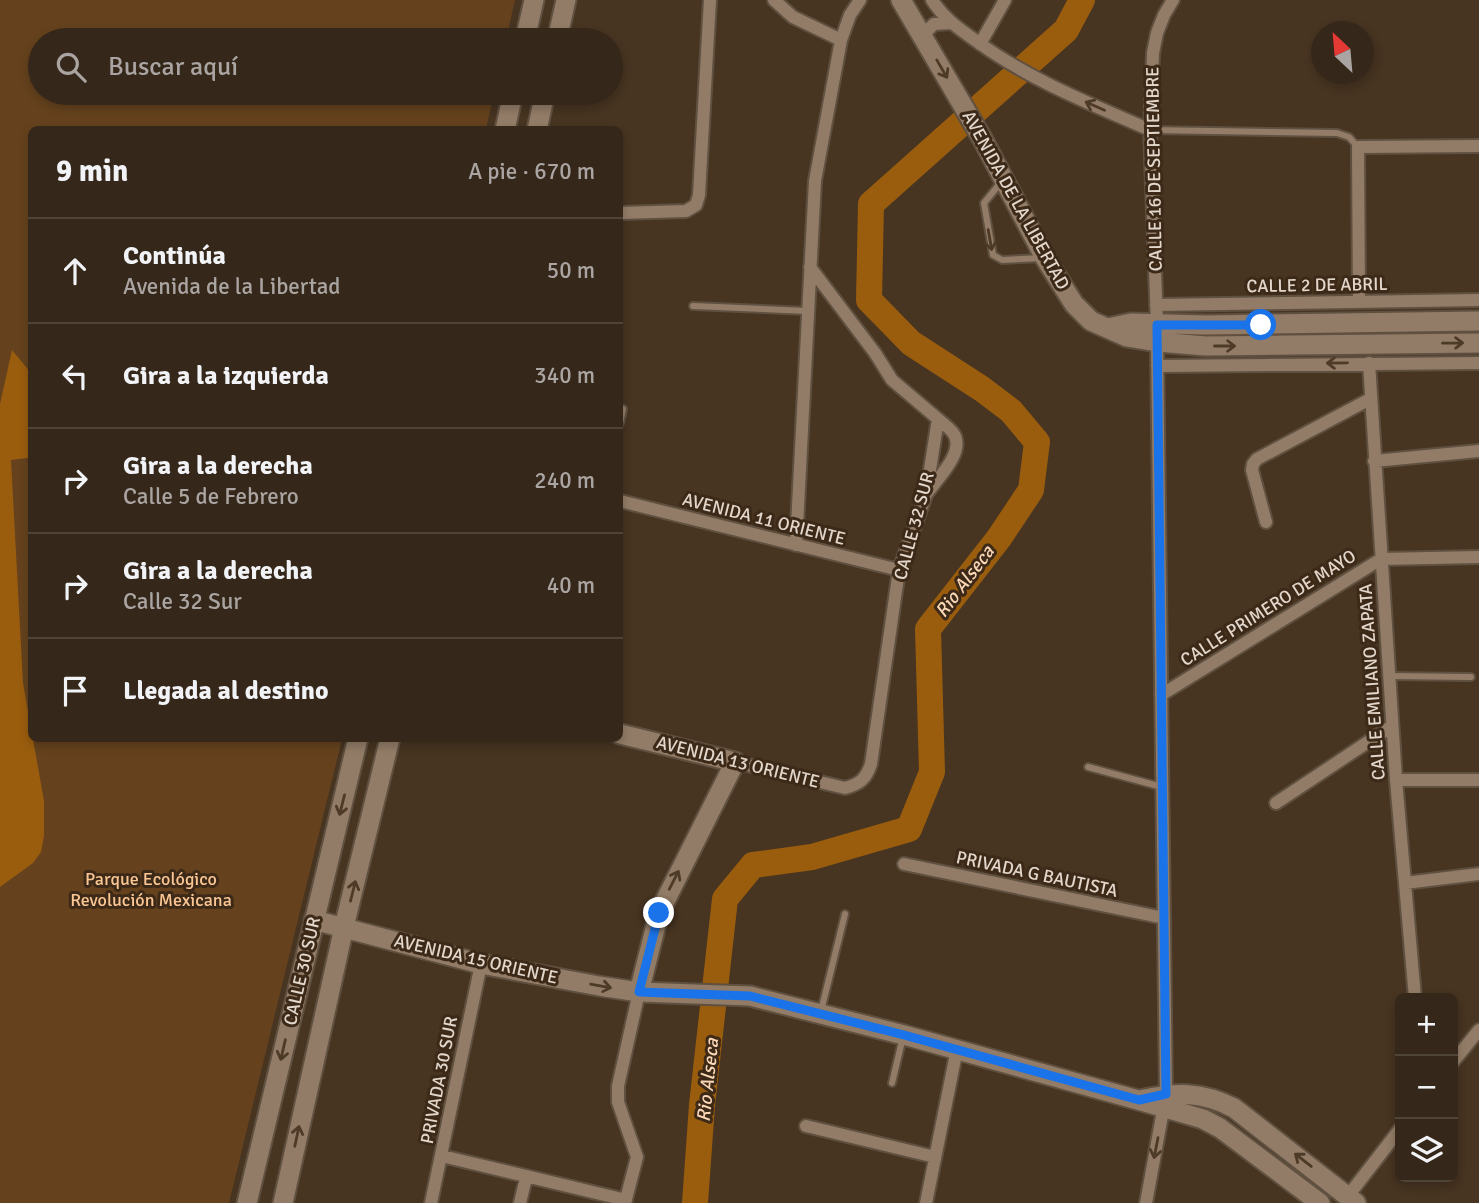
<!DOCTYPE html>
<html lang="es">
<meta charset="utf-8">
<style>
:root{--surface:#352719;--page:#3d2f22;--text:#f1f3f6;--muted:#aaa5a2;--line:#4f4438}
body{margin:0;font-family:Signika,sans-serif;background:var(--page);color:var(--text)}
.controls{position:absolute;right:21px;bottom:21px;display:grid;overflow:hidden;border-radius:10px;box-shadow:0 4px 10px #0003}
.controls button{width:63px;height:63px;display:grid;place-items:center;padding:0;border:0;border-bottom:2px solid var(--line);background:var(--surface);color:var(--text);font:35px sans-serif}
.compass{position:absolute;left:1311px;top:21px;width:63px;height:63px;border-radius:50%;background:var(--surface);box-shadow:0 4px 10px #0003;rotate:334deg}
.stop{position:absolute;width:21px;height:21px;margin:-16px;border:5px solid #1a73e8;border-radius:50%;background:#fff}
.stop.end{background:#1a73e8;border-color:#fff;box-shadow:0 2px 7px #0008}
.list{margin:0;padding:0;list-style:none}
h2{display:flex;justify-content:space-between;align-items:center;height:91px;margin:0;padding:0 28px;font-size:30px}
h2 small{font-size:23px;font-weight:400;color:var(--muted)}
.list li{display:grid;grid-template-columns:46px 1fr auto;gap:21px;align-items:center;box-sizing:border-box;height:105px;padding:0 28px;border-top:2px solid var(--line)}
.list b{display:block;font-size:26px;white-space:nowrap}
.list p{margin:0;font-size:23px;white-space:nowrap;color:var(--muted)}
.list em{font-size:23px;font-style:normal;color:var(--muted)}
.icon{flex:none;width:38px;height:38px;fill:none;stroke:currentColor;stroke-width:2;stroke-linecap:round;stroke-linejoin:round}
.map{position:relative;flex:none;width:1479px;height:1203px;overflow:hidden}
.search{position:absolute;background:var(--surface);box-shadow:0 4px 10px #0003;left:28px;top:28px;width:595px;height:77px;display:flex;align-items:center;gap:18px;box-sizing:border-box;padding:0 24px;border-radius:38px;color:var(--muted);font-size:26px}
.panel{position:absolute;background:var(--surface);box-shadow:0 4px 10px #0003;left:28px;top:126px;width:595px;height:616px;border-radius:10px}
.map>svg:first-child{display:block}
.green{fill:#65421d}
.water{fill:#9a5d0e}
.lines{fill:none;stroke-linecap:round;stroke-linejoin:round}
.river{stroke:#9a5d0e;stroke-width:26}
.lane-casing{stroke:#5f5040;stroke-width:10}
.street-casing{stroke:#5f5040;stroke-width:16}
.secondary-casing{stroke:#5f5040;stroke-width:23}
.lane{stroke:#927c67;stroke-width:6}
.street{stroke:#927c67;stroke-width:12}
.secondary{stroke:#927c67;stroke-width:19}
.oneway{stroke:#4d3a27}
.route{stroke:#1a73e8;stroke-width:9}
.labels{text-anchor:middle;stroke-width:6;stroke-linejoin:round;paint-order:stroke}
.street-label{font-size:18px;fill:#e3d7cc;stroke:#3c2917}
.park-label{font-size:18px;fill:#fac694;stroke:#3c2917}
.water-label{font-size:19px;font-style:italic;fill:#fad7b6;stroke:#3c2917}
</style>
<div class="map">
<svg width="1479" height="1203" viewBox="0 0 1479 1203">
<rect width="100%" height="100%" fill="#473421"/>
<path class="green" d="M0 0H515L506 40H40V93H494L486 129 32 130V738L342 739 229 1203H0Z"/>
<path class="water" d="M12 350 31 373V453L28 458 11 460 23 683 44 801V836L41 852 33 863 0 887V404Z"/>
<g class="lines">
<path class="river" d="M695 1203 702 1105 725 899 753 865 812 857 909 829 932 772 928 629 999 538 1031 490 1037 442 1011 411 982 389 911 343 869 300 871 204 1066 30 1082 0"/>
<g class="lane-casing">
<path id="lane" d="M1150 130 1337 133 1349 137 1358 147
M1002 181 984 203 993 255 1002 260 1042 258
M693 306 807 311
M620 423 623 409
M1389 676 1471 677
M1088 767 1162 787
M821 1011 845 914
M892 1083 903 1037"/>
</g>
<g class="street-casing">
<path id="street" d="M774 0 793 17 841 40
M932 0C944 19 961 30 979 43 1032 81 1091 104 1150 130
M922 36 934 24 951 23
M980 44 1005 0
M620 213 686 211 696 205 699 195 710 0
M1359 301 1358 147 1479 146
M1156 305 1479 300
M1157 325 1150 130 1153 53 1157 33 1164 15 1173 0
M1369 363 1396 780 1415 998
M1157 366 1479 363
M1374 461 1479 451
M928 492C938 478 963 454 955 436 952 429 943 424 938 419
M620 501 899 570
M1266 522 1252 470 1253 464 1257 459 1370 399
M796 545 815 181 841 40 850 15 860 0
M1161 695 1381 559 1479 557
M735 762 845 788C860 784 866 779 871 764L899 570 926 495 938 419 892 380 875 353 810 267
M1396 780H1479
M1276 803 1392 726
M904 864 1164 918
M1405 883 1479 874
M1453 1062 1479 1030
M806 1126 935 1157
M442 1156 626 1200
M1348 1196 1400 1129
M431 1203 481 964
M520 1203 526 1178
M625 1203 637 1157 618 1102V1086L639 992
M926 1203 957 1049
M1146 1203 1166 1094 1157 342"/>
</g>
<g class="secondary-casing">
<path id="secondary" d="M901 0 983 140 1045 258 1074 304 1091 321 1127 337 1157 342 1206 346 1479 343
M525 40 534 0
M557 40 566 0
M505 130 513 93
M537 130 545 93
M1108 328 1131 323 1206 325 1479 321
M620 734 735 762 659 913 639 992
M314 920 481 964 599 986 639 992 750 996 904 1035 1138 1100 1203 1119 1220 1128 1320 1203
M1140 1100C1175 1092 1201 1091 1234 1108L1356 1203
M247 1203 358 738
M283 1203 344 927 390 738"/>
</g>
<use href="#lane" class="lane"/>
<use href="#street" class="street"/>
<use href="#secondary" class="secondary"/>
</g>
<defs><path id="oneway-shaft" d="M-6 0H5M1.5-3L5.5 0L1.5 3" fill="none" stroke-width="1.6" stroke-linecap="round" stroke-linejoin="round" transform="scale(1.75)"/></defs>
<g class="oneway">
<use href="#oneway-shaft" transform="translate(942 69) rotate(60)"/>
<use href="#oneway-shaft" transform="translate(1095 106) rotate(-156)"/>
<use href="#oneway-shaft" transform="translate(990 240) rotate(80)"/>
<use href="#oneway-shaft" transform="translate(1453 343) rotate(-1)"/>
<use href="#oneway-shaft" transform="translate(1225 346)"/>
<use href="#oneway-shaft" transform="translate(1337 363) rotate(179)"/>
<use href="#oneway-shaft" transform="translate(342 805) rotate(104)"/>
<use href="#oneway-shaft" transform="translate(674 880) rotate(-63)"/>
<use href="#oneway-shaft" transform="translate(353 891) rotate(-76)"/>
<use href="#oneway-shaft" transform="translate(601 986) rotate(10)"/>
<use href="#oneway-shaft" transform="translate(283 1050) rotate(103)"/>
<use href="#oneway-shaft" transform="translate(297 1136) rotate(-78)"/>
<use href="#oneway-shaft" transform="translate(1156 1148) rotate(101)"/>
<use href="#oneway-shaft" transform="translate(1303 1160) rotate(-142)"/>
</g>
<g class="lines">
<path class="route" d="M659 913 639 992 750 996 904 1035 1139 1100 1166 1094 1157 325H1261"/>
</g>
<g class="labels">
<g class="street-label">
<text transform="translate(1154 169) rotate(-91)" y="6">CALLE 16 DE SEPTIEMBRE</text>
<text transform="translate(1016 200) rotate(61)" y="6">AVENIDA DE LA LIBERTAD</text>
<text transform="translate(1317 285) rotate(-1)" y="6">CALLE 2 DE ABRIL</text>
<text transform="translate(764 519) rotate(14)" y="6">AVENIDA 11 ORIENTE</text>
<text transform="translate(914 526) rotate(-75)" y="6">CALLE 32 SUR</text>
<text transform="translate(1268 608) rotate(-32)" y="6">CALLE PRIMERO DE MAYO</text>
<text transform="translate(1372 682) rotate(-94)" y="6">CALLE EMILIANO ZAPATA</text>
<text transform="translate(738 762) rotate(14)" y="6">AVENIDA 13 ORIENTE</text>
<text transform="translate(1037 874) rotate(12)" y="6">PRIVADA G BAUTISTA</text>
<text transform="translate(476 959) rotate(13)" y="6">AVENIDA 15 ORIENTE</text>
<text transform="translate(302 971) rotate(-77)" y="6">CALLE 30 SUR</text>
<text transform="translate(439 1080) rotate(-79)" y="6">PRIVADA 30 SUR</text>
</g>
<g class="park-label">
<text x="151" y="885">Parque Ecológico<tspan x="151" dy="21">Revolución Mexicana</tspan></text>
</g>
<g class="water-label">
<text transform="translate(964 581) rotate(-53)" y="7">Rio Alseca</text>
<text transform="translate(707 1080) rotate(-84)" y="7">Rio Alseca</text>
</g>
</g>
</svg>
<div class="controls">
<button>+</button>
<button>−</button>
<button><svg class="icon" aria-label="layers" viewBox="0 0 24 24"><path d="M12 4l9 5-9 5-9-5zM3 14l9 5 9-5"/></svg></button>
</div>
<svg class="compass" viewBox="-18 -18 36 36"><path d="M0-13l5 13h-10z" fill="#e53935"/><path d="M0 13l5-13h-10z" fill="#aaa5a2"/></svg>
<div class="stop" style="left:1261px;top:325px"></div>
<div class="stop end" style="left:659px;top:913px"></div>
<div class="search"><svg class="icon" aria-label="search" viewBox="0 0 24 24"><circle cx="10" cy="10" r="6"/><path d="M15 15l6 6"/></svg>Buscar aquí</div>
<section class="panel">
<h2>9 min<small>A pie · 670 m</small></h2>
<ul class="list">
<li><svg class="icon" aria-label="ahead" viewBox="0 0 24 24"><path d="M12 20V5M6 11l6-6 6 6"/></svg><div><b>Continúa</b><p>Avenida de la Libertad</p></div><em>50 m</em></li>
<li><svg class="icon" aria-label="left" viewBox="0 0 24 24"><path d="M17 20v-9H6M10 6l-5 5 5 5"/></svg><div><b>Gira a la izquierda</b></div><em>340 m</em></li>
<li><svg class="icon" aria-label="right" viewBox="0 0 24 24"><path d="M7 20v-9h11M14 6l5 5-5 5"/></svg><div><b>Gira a la derecha</b><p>Calle 5 de Febrero</p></div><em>240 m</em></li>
<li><svg class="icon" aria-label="right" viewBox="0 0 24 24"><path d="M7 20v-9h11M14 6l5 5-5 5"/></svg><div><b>Gira a la derecha</b><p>Calle 32 Sur</p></div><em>40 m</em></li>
<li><svg class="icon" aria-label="arrive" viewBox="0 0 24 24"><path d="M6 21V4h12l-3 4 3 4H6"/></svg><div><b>Llegada al destino</b></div></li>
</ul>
</section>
</div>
